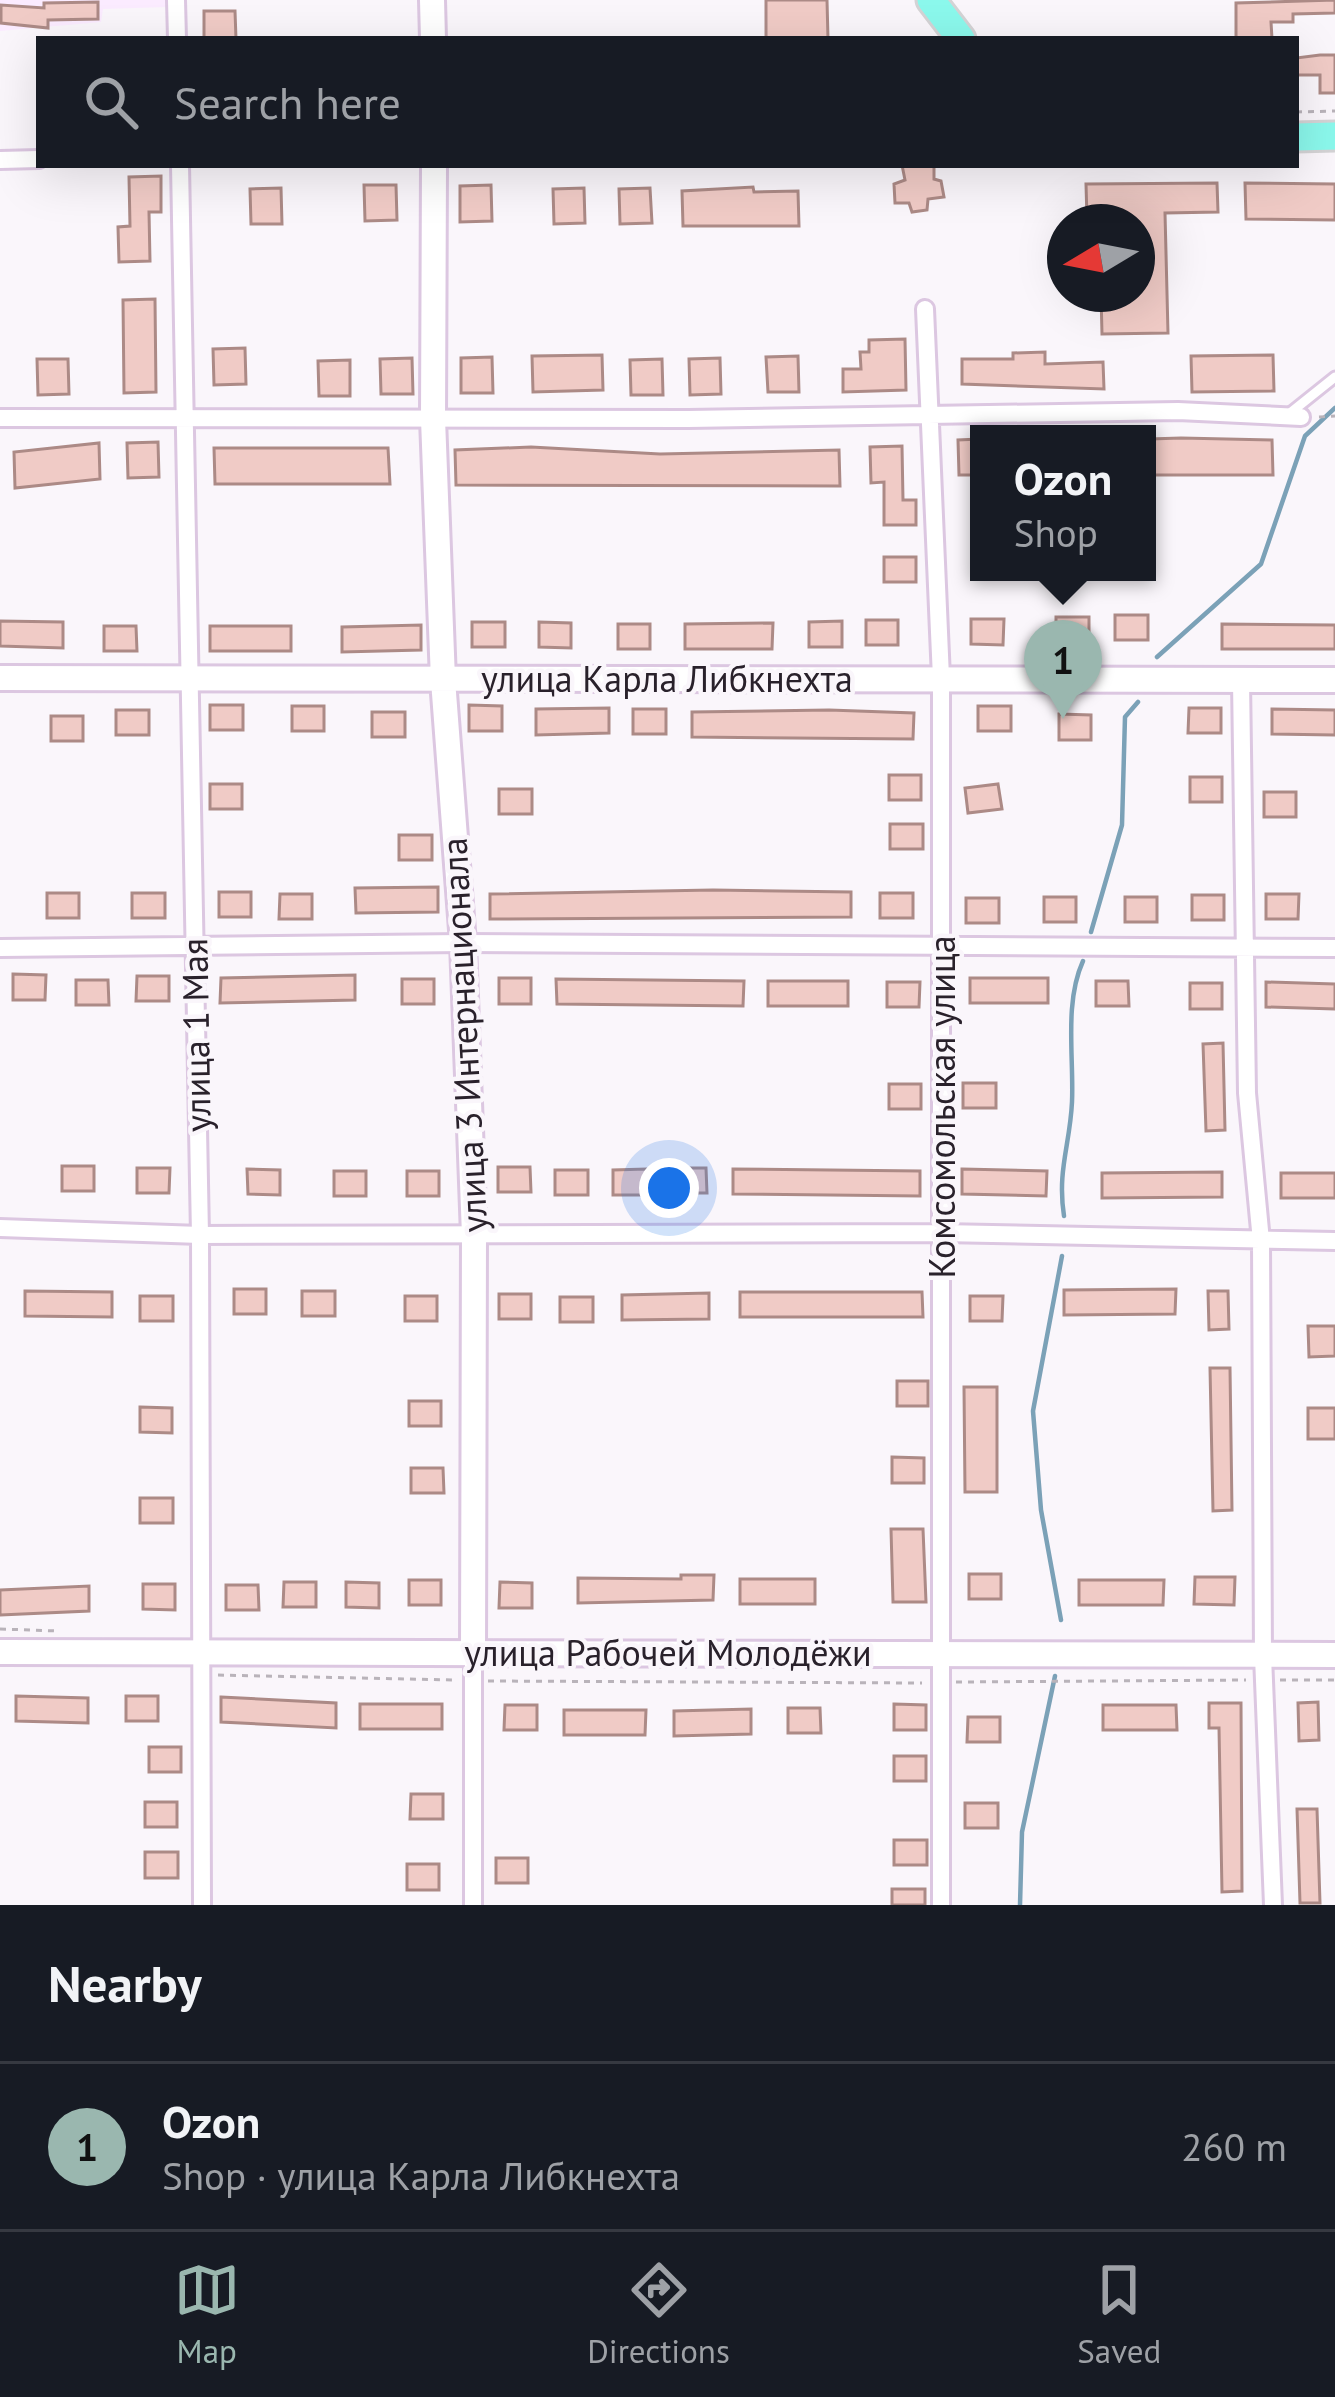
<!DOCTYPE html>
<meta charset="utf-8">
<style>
:root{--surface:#171b24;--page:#20242c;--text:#f1f3f6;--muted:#9ea1a6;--line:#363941;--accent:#9ab7af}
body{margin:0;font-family:"PT Sans",sans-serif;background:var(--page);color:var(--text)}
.compass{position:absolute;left:1047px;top:204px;width:108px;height:108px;border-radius:50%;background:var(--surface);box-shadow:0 12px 48px #0002;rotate:260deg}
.you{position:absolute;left:669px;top:1188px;width:42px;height:42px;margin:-30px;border:9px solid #fff;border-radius:50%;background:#1a73e8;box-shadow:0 0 0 18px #1a73e833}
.badge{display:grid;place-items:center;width:78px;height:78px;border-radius:50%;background:var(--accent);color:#111;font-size:39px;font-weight:700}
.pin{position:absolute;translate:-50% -99px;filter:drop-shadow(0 3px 6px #0008)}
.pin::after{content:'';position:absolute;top:63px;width:42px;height:36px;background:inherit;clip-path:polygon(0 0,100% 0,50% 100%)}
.popup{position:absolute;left:970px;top:425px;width:186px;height:156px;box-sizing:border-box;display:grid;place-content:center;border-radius:0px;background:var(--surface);filter:drop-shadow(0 3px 9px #0005);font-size:39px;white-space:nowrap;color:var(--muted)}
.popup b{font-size:45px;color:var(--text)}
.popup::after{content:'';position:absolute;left:50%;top:100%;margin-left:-24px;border:24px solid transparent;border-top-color:var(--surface)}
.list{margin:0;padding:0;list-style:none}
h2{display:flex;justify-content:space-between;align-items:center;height:156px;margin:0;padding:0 48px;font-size:51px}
h2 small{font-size:39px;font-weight:400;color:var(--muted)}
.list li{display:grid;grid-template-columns:78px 1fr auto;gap:36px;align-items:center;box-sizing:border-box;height:168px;padding:0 48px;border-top:3px solid var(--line)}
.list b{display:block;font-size:45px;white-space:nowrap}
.list p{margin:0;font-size:39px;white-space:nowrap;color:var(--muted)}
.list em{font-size:39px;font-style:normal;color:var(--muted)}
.icon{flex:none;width:66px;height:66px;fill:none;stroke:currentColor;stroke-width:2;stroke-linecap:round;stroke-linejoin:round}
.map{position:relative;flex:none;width:1335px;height:1905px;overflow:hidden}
.search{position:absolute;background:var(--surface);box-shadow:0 12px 48px #0002;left:36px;right:36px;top:36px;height:132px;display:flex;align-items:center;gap:30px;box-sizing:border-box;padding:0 42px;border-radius:0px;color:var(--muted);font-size:45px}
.sheet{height:324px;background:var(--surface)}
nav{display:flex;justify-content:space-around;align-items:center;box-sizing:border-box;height:168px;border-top:3px solid var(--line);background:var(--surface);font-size:33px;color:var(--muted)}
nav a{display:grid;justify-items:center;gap:6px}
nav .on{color:var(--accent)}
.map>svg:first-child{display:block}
.built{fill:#fbebff}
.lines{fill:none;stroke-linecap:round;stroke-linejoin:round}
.stream{stroke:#7ba1b7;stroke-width:4.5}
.building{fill:#f0cbc6;stroke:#ac8a86;stroke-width:3}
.service-casing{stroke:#dcc7e1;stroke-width:15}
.minor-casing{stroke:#dcc7e1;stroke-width:22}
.secondary-casing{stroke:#dcc7e1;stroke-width:30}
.primary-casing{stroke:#d4d3d5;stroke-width:33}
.path{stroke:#b9b3ba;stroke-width:3;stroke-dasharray:6 6;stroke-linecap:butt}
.service{stroke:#fff;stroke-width:9}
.minor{stroke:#fff;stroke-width:16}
.secondary{stroke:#fff;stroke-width:24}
.primary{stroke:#8bf8ec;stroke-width:27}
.labels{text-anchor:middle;stroke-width:9;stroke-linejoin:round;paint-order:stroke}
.street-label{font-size:36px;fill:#29212b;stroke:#faf6fb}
</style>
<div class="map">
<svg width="1335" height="1905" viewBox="0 0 1335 1905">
<rect width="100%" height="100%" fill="#faf6fb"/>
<path class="built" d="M0 0H168V7L103 9 101 22 0 31Z"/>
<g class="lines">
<path class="stream" d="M1157 657 1261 564 1305 436 1335 408
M1091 932 1122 825 1125 717 1138 702
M1064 1216C1057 1171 1070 1145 1072 1102 1074 1057 1064 1003 1083 961
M1061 1620 1041 1510 1033 1411 1062 1256
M1020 1905 1022 1832 1055 1676"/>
</g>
<path class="building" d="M766 0H827L828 39H766Z
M1335 0V13L1293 14V22H1271L1272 39H1236V3Z
M98 2V19L48 20V28L1 23V5L44 8V3Z
M204 11H235L236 39H204Z
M1320 55H1335V93H1320V75H1296V58Z
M902 165H934V179L941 181 944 197 928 199 927 210 912 212 909 203H895L894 184 905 180Z
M161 176V212H149L150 261 119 262 118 227 130 226 129 177Z
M1217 183 1218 212 1165 213 1168 333 1102 334 1101 294H1137V222L1087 219 1086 184Z
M1245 183 1335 184V220L1246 219Z
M364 185H396L397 220 365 221Z
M491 185 492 221 460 222V186Z
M753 187 754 192 798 191 799 226H683L682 191Z
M281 188 282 224H251L250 189Z
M584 188 585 223 554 224 553 189Z
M650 188 652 223 620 224 619 189Z
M155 299 156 392 124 393 123 300Z
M905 339 906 390 843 392V369H861L860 352H869V340Z
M245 348 246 384 214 385 213 349Z
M1045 352V364L1103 362 1104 389 962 384V359H1013V353Z
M602 355 603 390 533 392 532 356Z
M1273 355 1274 391 1192 392 1191 356Z
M798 356 799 392H768L766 357Z
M492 357 493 393H461V358Z
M412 358 413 394H381L380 359Z
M720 358 721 394 690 395 689 359Z
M37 359H68L69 394 38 395Z
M662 359 663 395H631L630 360Z
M350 360V396H319L318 361Z
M1181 438 1272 440 1273 475H1151L1150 439Z
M979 439V475H959L958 440Z
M158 442 159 477 128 478 127 443Z
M99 443 100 479 15 488 14 452Z
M902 446 903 500H916V525H884V482L871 483 870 447Z
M531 447 660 454 839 450 840 486 456 485 455 450Z
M214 448H388L390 484H215Z
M884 557H916V582H884Z
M1115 615H1148V640H1115Z
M1056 617H1089V642H1056Z
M971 619H1004L1003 645 971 644Z
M866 620H898V645H866Z
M0 621 63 622V648L0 646Z
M842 621V647H809V622Z
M472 622H505V647H472Z
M539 622 571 623V648L539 647Z
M773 623 772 649H685V624Z
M618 624H650V649H618Z
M1222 624 1335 625V649H1222Z
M421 625V650L342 652V627Z
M104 626H136L137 651H104Z
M210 626H291V651H210Z
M210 705H243V730H210Z
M469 705 502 706V731H469Z
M292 706H324V731H292Z
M978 706H1011V731H978Z
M609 708V733L536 735V709Z
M1189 708H1221V733H1188Z
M633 709H666V734H633Z
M1272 709 1335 710V735L1272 734Z
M116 710H149V735H116Z
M829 710 914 713 913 739 692 737V712Z
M372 712H405V737H372Z
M1059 714 1091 715V740H1059Z
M51 716H83V741H51Z
M889 775H921V800H889Z
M1190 777H1222V802H1190Z
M210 784H242V809H210Z
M998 784 1002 809 968 813 965 788Z
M499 789H532V814H499Z
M1264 792H1296V817H1264Z
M890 824H923V849H890Z
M399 835H432V860H399Z
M438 887V912L356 913 355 888Z
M713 890 851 892V917L490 919V894Z
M219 892H251V917H219Z
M47 893H79V918H47Z
M132 893H165V918H132Z
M880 893H913V918H880Z
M280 894H312V919H279Z
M1266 894H1299L1298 919H1266Z
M1192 895H1224V920H1192Z
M1044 897H1076V922H1044Z
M1125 897H1157V922H1125Z
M966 898H999V923H966Z
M13 974 46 975 45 1000H13Z
M355 975V1000L220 1003 221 978Z
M137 976H169V1001H136Z
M499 978H531V1004H499Z
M970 978H1048V1003H970Z
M402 979H434V1004H402Z
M556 979 744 981 743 1006 557 1004Z
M76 980H108L109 1005H76Z
M768 981H848V1006H768Z
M1096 981H1128L1129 1006H1096Z
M887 982H920L919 1007H887Z
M1266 982 1335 984V1009L1266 1007Z
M1190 983H1222V1009H1190Z
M1223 1043 1225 1130 1206 1131 1203 1044Z
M963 1083H996V1108H963Z
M889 1084H921V1109H889Z
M62 1166H94V1191H62Z
M498 1167H530L531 1192H498Z
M137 1168H170L169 1193H137Z
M674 1168H706L707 1193H674Z
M247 1169 280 1170V1195L248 1194Z
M646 1169V1195H613V1170Z
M733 1169 920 1171V1196L733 1194Z
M962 1169 1047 1171 1046 1196 962 1194Z
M555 1170H588V1195H555Z
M334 1171H366V1196H334Z
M407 1171H439V1196H407Z
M1222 1172V1197L1102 1198V1173Z
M1281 1173H1335V1198H1281Z
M234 1289H266V1314H234Z
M1176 1289 1175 1314 1064 1315V1290Z
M25 1291 112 1292V1317L25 1316Z
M302 1291H335V1316H302Z
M1208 1291H1228L1229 1329 1209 1330Z
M740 1292H922L923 1317H740Z
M709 1293V1319L622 1320V1295Z
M499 1294H531V1319H499Z
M140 1296H173V1321H140Z
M405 1296H437V1321H405Z
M970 1296H1003L1002 1321H970Z
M560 1297H593V1322H560Z
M1308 1326H1335V1356L1309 1357Z
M1210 1368H1230L1232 1510 1213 1511Z
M897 1381H928V1406H897Z
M964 1387H997V1492H965Z
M409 1401H441V1426H409Z
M140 1407 172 1408V1433L140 1432Z
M1308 1408H1335V1439H1308Z
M892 1457 924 1458V1483H892Z
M411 1468H443L444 1493H411Z
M140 1498H173V1523H140Z
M891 1529H923L926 1602H893Z
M969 1574H1001V1599H969Z
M681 1575H714L713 1600 578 1603V1578L681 1579Z
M1195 1577H1235L1234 1605 1194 1604Z
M740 1579H815V1604H740Z
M409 1580H441V1605H409Z
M1079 1580H1164L1163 1605H1079Z
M284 1582H316V1607H283Z
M346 1582 379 1583V1608L346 1607Z
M500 1582 532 1583V1608H499Z
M143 1584H175V1610L143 1609Z
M226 1585H258L259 1610H226Z
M89 1586V1611L0 1615V1590Z
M16 1696 88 1698V1723L16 1721Z
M126 1696H158V1721H126Z
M221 1697 336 1703V1728L221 1722Z
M1318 1702 1319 1740 1299 1741 1298 1703Z
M1209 1703H1241L1242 1891 1222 1892 1219 1728H1209Z
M360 1704H442V1729H360Z
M894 1704 926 1705V1730H894Z
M505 1705H537V1730H504Z
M1103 1705H1176L1177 1730H1103Z
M788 1708H820L821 1733H788Z
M751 1709V1734L674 1736V1711Z
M564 1710H646L645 1735H564Z
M968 1717H1000V1742H967Z
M149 1747H181V1772H149Z
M894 1756H926V1781H894Z
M411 1794H443V1819H410Z
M145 1802H177V1827H145Z
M965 1803H998V1828H965Z
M1297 1809H1317L1320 1903H1300Z
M894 1840H927V1865H894Z
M145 1852H178V1878H145Z
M496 1858H528V1883H496Z
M407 1864H439V1890H407Z
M892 1889H925V1905H892Z"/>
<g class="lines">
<g class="service-casing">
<path id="service" d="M1290 413 1335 377"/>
</g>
<g class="minor-casing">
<path id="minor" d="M176 0 177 39
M0 160 39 159
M180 165 200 1235 202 1905
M925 309 941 678V1905
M0 418 688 419 1178 411 1301 417
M1241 681 1247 1093 1261 1241 1263 1656 1273 1905
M0 948 463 943 1335 948
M0 1228 200 1235 941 1233 1335 1241
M473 1905V1655"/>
</g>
<g class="secondary-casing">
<path id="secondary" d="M432 0 433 39
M434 165 433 419 443 680 463 943 474 1235 473 1655
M0 678 1335 680
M0 1652 1335 1655"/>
</g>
<g class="primary-casing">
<path id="primary" d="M931 0 961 39
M1296 137 1335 136"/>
</g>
<path class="path" d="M1296 112 1335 111
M1319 417 1335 416
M0 1629 58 1631
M218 1675 454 1680
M1280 1680H1335
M488 1681 922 1683
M956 1682 1246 1680"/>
<use href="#service" class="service"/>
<use href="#minor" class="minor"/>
<use href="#secondary" class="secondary"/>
<use href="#primary" class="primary"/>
</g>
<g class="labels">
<g class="street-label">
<text x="667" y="692">улица Карла Либкнехта</text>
<text transform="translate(196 1035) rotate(-91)" y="13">улица 1 Мая</text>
<text transform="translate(464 1035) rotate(-93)" y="13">улица 3 Интернационала</text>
<text transform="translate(942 1107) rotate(-90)" y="13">Комсомольская улица</text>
<text x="668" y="1666">улица Рабочей Молодёжи</text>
</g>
</g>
</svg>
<svg class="compass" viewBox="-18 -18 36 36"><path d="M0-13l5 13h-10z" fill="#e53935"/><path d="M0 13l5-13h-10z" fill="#9ea1a6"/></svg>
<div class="you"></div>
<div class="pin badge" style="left:1063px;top:719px">1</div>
<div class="popup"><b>Ozon</b>Shop</div>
<div class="search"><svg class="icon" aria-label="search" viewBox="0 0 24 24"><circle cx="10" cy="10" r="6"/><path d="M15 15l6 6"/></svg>Search here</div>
</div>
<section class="sheet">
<h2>Nearby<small></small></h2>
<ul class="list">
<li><span class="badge">1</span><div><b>Ozon</b><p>Shop · улица Карла Либкнехта</p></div><em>260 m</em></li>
</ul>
</section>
<nav>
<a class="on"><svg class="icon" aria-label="map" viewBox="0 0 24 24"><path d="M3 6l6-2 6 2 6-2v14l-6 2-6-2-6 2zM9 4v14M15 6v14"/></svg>Map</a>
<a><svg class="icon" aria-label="directions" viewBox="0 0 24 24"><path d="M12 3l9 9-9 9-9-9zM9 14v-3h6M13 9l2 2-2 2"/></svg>Directions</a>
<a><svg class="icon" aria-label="saved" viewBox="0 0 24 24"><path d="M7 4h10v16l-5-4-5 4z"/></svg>Saved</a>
</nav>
